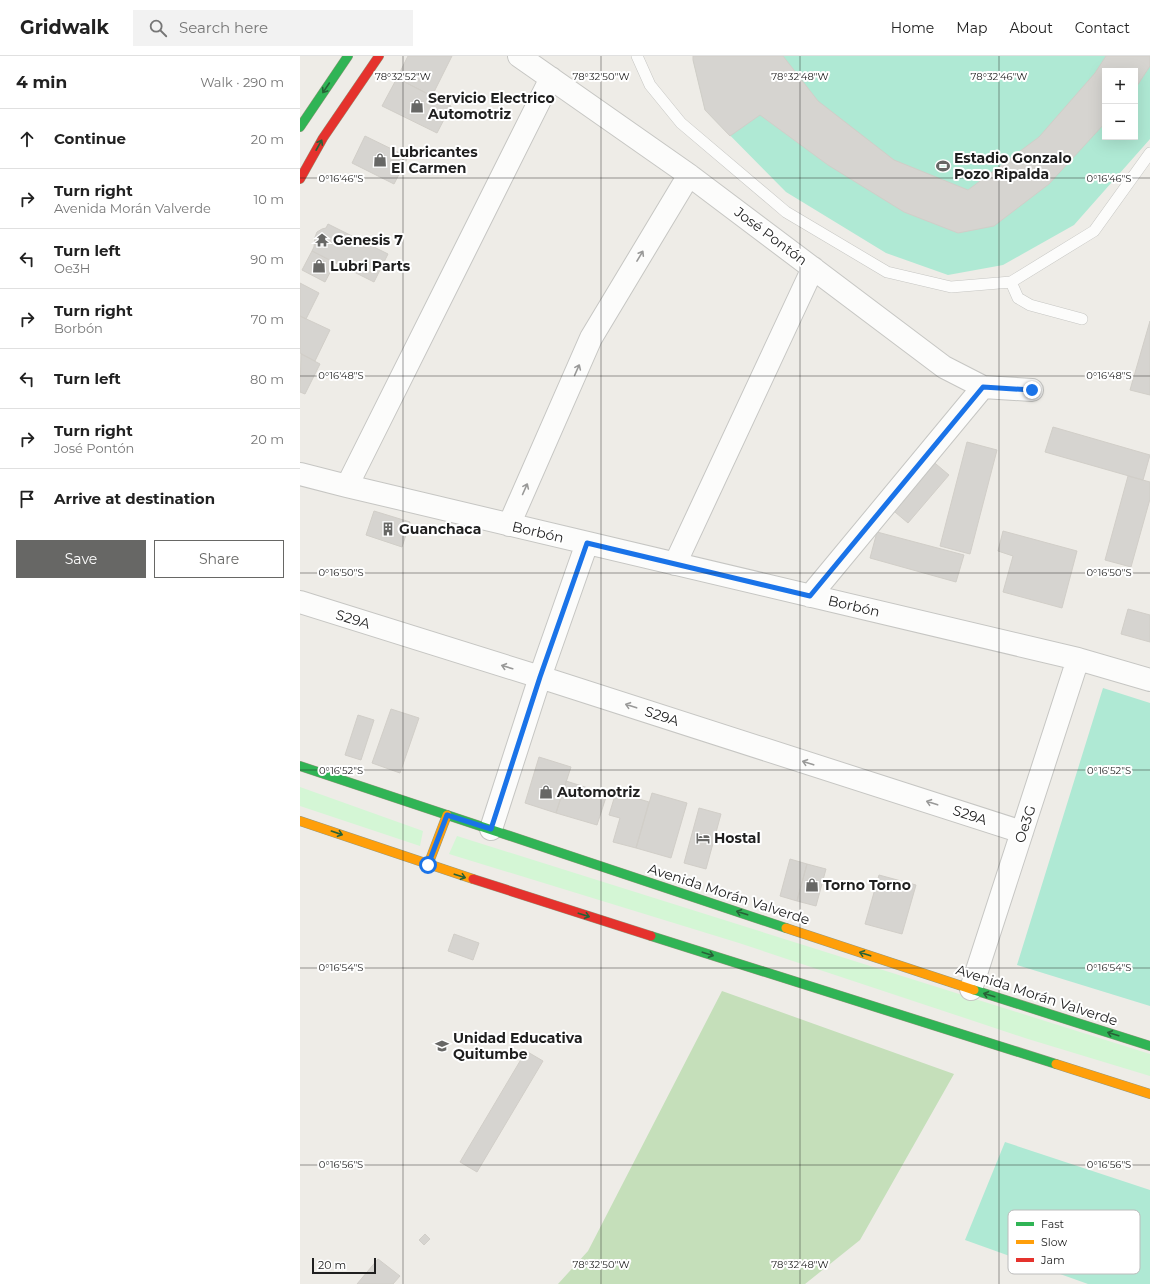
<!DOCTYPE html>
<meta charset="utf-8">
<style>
:root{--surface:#fff;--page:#f2f2f2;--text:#222;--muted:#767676;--line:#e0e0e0;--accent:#676765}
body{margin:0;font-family:Montserrat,sans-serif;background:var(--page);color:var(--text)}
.controls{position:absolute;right:12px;top:12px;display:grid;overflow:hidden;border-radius:0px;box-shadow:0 4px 16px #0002}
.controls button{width:36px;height:36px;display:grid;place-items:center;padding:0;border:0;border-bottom:1px solid var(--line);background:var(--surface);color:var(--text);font:20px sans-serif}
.scale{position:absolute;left:12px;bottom:10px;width:64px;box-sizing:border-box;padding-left:4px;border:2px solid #1f1f1f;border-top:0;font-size:11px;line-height:14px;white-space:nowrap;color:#1f1f1f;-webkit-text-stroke:3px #fff;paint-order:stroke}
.stop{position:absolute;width:12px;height:12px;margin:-9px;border:3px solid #1a73e8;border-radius:50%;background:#fff}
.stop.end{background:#1a73e8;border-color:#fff;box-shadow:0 1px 4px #0008}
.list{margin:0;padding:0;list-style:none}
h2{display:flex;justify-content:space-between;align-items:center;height:52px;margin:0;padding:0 16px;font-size:17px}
h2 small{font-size:13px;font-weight:400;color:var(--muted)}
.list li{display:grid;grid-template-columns:26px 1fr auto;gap:12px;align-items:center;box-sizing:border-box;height:60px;padding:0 16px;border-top:1px solid var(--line)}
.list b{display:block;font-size:15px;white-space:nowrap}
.list p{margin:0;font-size:13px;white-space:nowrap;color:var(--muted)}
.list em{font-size:13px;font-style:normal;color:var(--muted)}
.actions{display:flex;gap:8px;padding:12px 16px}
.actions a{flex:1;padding:9px 0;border:1px solid var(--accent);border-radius:0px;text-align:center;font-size:14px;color:var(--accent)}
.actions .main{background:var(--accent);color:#fff}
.icon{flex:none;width:22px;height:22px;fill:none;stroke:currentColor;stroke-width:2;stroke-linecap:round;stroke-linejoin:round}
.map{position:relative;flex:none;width:850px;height:1228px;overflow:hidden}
header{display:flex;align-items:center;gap:24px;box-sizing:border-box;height:56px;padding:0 20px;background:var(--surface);border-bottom:1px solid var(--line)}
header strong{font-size:19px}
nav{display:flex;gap:22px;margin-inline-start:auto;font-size:14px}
.search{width:280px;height:36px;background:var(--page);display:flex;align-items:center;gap:10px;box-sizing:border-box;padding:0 14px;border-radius:0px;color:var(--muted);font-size:15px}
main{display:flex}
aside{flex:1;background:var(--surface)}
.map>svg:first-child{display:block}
.forest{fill:#c5dfba}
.park{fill:#d4f6d5}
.pitch{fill:#afe9d4;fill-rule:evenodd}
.building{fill:#d6d4d0;stroke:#d1cec8}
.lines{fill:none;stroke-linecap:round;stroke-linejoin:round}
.lane-casing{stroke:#c6c6c3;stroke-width:12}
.street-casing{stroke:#c6c6c3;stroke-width:24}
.fast-casing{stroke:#95987e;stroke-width:10}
.slow-casing{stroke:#95987e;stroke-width:10}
.jam-casing{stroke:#95987e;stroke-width:10}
.lane{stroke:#fcfcfb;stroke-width:11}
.street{stroke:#fcfcfb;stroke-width:22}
.fast{stroke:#30b455;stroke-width:9}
.slow{stroke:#ff9f0a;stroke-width:9}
.jam{stroke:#e5322d;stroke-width:9}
.oneway{stroke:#276237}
.oneway2{stroke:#999998}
.route{stroke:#1a73e8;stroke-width:5}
.ticks{fill:none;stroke:#1f1f1f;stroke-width:1;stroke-opacity:0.45}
.labels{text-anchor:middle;stroke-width:4;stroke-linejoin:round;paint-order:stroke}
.poi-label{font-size:14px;font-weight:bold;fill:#1f1f1f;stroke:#fff;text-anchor:start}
.street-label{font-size:14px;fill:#1f1f1f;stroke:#fff}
.key{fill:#fff;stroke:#bcbcbc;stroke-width:1}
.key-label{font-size:11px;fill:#1f1f1f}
.ticks-label{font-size:10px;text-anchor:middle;fill:#1f1f1f;stroke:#fff;stroke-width:4;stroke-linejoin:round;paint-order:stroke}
</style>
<header>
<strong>Gridwalk</strong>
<div class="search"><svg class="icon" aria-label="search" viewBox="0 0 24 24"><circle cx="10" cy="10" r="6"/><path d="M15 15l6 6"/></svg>Search here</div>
<nav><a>Home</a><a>Map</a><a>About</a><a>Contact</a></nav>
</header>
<main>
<aside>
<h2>4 min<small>Walk · 290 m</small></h2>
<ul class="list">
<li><svg class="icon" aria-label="ahead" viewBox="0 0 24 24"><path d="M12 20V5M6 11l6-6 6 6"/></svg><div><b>Continue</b></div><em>20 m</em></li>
<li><svg class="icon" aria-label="right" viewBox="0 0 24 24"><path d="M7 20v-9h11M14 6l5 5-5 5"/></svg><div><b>Turn right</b><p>Avenida Morán Valverde</p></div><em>10 m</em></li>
<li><svg class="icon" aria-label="left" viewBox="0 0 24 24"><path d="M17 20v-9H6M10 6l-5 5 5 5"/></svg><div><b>Turn left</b><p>Oe3H</p></div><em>90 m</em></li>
<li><svg class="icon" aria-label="right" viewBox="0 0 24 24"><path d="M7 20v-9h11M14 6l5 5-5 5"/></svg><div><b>Turn right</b><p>Borbón</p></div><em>70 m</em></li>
<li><svg class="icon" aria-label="left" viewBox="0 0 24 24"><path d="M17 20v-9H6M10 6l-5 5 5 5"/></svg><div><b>Turn left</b></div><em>80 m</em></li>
<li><svg class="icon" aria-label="right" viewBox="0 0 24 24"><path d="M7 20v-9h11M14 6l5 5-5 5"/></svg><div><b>Turn right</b><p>José Pontón</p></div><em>20 m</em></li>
<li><svg class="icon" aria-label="arrive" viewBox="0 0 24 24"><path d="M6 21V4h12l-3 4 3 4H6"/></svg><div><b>Arrive at destination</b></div></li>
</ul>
<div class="actions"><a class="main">Save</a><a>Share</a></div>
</aside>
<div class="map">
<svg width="850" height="1228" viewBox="0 0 850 1228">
<rect width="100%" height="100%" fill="#eeece7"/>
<path class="forest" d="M422 935 654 1018 560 1184 505 1228H258L288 1195Z"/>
<path class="park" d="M0 731 123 775 120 790 0 750Z
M157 780 850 998V1020L728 983 439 887 149 798Z"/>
<path class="pitch" d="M393 0H850V83L774 169 703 209 648 219 586 197 486 136 405 54 393 4ZM805 15H835V81H805Z
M803 632 850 647V950L717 909Z
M705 1086 850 1134V1228H788L665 1184Z"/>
<path class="building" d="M108 0H152L132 40 97 22Z
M393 0H483L518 45 594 104 668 134 739 81 795 17 806 0H850V10L835 33V15H805V67L749 128 694 170 658 177 604 156 528 109 460 59 430 80 405 54 393 4Z
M97 22 151 50 137 77 82 50Z
M65 80 108 101 94 128 52 107Z
M28 168 88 198 74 226 12 195 14 191 15 181 17 176 22 173 26 172Z
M12 195 35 207 25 226 2 214Z
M0 227 19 237 6 263 0 260Z
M0 260 30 274 15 305 0 297Z
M850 265V339L830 334Z
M1 298 20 308 5 338 0 336Z
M753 371 850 399 843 424 745 396Z
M667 386 697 394 670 498 640 490Z
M630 403 649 419 608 467 589 451Z
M828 420 850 426V443L831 511 805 504Z
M74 455 110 466 102 491 66 479Z
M703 475 777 495 762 552 703 536 713 500 698 495Z
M577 476 664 499 656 526 570 502Z
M828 553 850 559V586L821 578Z
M91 653 119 662 100 717 72 707Z
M58 659 74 664 61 704 45 699Z
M239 701 271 711 256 757 225 747Z
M266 725 307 738 297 769 256 757Z
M316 736 349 746 336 792 313 786 320 762 309 759Z
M352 737 387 747 371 802 336 792Z
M399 752 421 758 406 813 384 807Z
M490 803 507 808 497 845 480 840Z
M507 808 526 813 516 850 497 845Z
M579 819 616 829 602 878 565 868Z
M154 878 179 887 173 904 148 895Z
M226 995 243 1005 177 1116 160 1106Z
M125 1178 130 1183 124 1189 119 1184Z
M78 1203 100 1220 93 1228H57Z"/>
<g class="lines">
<g class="lane-casing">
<path id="lane" d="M337 0 350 29 381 67 486 156 587 216 651 231 711 226 794 175 850 97
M711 226 718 242 730 249 782 263"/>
</g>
<g class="street-casing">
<path id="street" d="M219 0 389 119 644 311 683 331 732 334
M0 418 47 430 778 603 850 624
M47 430 251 22
M209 469 291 282 389 119
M375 508 513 212
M510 540 683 331
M0 546 240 621 722 776
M191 773 240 621 287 487
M671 933 778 603"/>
</g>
<g class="fast-casing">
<path id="fast" d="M0 71 48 0
M0 710 486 872
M351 880 756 1008
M674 934 850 990"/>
</g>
<g class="slow-casing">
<path id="slow" d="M0 765 173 823
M128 809 147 759
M486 872 674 934
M756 1008 850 1038"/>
</g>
<g class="jam-casing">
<path id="jam" d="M0 123 23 82 79 0
M173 823 351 880"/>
</g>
<use href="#lane" class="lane"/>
<use href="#street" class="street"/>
<use href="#fast" class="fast"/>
<use href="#slow" class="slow"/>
<use href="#jam" class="jam"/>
</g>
<defs><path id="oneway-shaft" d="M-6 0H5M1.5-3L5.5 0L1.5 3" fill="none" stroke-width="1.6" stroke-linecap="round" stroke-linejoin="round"/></defs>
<g class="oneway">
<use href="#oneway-shaft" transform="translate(26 32) rotate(124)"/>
<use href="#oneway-shaft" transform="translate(19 89) rotate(-61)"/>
<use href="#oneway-shaft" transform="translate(37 777) rotate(19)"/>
<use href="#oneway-shaft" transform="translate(160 820) rotate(18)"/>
<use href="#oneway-shaft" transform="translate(442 857) rotate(-162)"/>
<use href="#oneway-shaft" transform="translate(284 859) rotate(18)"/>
<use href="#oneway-shaft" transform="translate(408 898) rotate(18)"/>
<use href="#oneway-shaft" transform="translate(565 898) rotate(-162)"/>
<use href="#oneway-shaft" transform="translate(689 939) rotate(-163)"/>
<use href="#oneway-shaft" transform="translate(813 978) rotate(-163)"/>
</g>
<g class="oneway2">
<use href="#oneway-shaft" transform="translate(340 200) rotate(-59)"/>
<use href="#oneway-shaft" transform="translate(277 314) rotate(-66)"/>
<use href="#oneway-shaft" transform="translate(225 433) rotate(-66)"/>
<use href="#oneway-shaft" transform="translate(207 611) rotate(-163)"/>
<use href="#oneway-shaft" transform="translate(331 650) rotate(-162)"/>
<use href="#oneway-shaft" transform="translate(508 707) rotate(-162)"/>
<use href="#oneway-shaft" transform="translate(632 747) rotate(-162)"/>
</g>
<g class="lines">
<path class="route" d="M128 809 147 759 191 773 240 621 287 487 510 540 683 331 732 334"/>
</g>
<path class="ticks" d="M103 0V1228M301 0V1228M500 0V1228M699 0V1228M0 122H850M0 320H850M0 517H850M0 714H850M0 912H850M0 1109H850"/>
<defs>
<g id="shop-bare" transform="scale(1.08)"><path d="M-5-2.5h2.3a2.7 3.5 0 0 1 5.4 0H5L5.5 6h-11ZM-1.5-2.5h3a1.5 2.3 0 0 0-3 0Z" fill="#676765" stroke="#fff" stroke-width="2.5" paint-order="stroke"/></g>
<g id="stadium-bare" transform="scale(1.08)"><path d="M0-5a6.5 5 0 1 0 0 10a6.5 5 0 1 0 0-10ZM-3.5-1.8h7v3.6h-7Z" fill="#676765" stroke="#fff" stroke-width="2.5" paint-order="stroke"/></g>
<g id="temple-bare" transform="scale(1.08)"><path d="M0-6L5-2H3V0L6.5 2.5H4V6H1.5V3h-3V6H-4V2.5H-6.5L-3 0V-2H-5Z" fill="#676765" stroke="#fff" stroke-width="2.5" paint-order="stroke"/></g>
<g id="building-bare" transform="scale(1.08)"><path d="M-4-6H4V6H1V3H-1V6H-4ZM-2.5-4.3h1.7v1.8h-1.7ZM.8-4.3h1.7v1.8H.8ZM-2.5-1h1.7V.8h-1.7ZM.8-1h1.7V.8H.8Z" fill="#676765" stroke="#fff" stroke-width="2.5" paint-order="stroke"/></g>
<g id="hotel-bare" transform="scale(1.08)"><path d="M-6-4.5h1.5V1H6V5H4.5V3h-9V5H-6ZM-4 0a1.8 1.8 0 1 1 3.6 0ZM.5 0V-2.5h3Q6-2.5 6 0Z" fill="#676765" stroke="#fff" stroke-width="2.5" paint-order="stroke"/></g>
<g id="school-bare" transform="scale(1.08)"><path d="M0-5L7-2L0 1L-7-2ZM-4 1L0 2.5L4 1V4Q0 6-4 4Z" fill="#676765" stroke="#fff" stroke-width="2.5" paint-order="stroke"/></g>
</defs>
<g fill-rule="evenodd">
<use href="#shop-bare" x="117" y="50"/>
<use href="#shop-bare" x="80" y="104"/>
<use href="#stadium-bare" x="643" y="110"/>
<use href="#temple-bare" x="22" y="184"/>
<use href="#shop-bare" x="19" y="210"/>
<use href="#building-bare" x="88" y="473"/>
<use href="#shop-bare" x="246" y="736"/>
<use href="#hotel-bare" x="403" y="782"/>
<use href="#shop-bare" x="512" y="829"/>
<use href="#school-bare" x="142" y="990"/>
</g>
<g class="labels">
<g class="poi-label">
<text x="128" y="47">Servicio Electrico<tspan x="128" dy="16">Automotriz</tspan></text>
<text x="91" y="101">Lubricantes<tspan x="91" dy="16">El Carmen</tspan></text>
<text x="654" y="107">Estadio Gonzalo<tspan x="654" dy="16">Pozo Ripalda</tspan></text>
<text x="33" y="189">Genesis 7</text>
<text x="30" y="215">Lubri Parts</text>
<text x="99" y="478">Guanchaca</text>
<text x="257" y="741">Automotriz</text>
<text x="414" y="787">Hostal</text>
<text x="523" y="834">Torno Torno</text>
<text x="153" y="987">Unidad Educativa<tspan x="153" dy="16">Quitumbe</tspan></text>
</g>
<g class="street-label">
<text transform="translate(471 180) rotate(37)" y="5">José Pontón</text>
<text transform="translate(238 476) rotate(13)" y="5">Borbón</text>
<text transform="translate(554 550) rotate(13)" y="5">Borbón</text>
<text transform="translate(53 563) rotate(17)" y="5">S29A</text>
<text transform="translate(362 660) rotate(18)" y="5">S29A</text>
<text transform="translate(670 759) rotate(18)" y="5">S29A</text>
<text transform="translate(725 768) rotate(-72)" y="5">Oe3G</text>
<text transform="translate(429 838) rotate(18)" y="5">Avenida Morán Valverde</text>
<text transform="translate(737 939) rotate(18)" y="5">Avenida Morán Valverde</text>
</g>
</g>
<rect x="708" y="1154" width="132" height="64" rx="6" class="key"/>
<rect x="716" y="1166" width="18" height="4" fill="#30b455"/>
<rect x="716" y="1184" width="18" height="4" fill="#ff9f0a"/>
<rect x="716" y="1202" width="18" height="4" fill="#e5322d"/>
<g class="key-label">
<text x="741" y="1172">Fast</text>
<text x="741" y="1190">Slow</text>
<text x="741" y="1208">Jam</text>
</g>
<g class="ticks-label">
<text x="103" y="24">78°32'52"W</text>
<text x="301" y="24">78°32'50"W</text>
<text x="500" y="24">78°32'48"W</text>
<text x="699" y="24">78°32'46"W</text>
<text x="41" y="126">0°16'46"S</text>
<text x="809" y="126">0°16'46"S</text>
<text x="41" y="323">0°16'48"S</text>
<text x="809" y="323">0°16'48"S</text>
<text x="41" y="520">0°16'50"S</text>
<text x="809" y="520">0°16'50"S</text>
<text x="41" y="718">0°16'52"S</text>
<text x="809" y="718">0°16'52"S</text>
<text x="41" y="915">0°16'54"S</text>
<text x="809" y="915">0°16'54"S</text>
<text x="41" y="1112">0°16'56"S</text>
<text x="809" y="1112">0°16'56"S</text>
<text x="301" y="1212">78°32'50"W</text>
<text x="500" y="1212">78°32'48"W</text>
</g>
</svg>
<div class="controls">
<button>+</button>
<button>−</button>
</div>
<div class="scale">20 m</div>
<div class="stop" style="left:128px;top:809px"></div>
<div class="stop end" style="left:732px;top:334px"></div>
</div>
</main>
